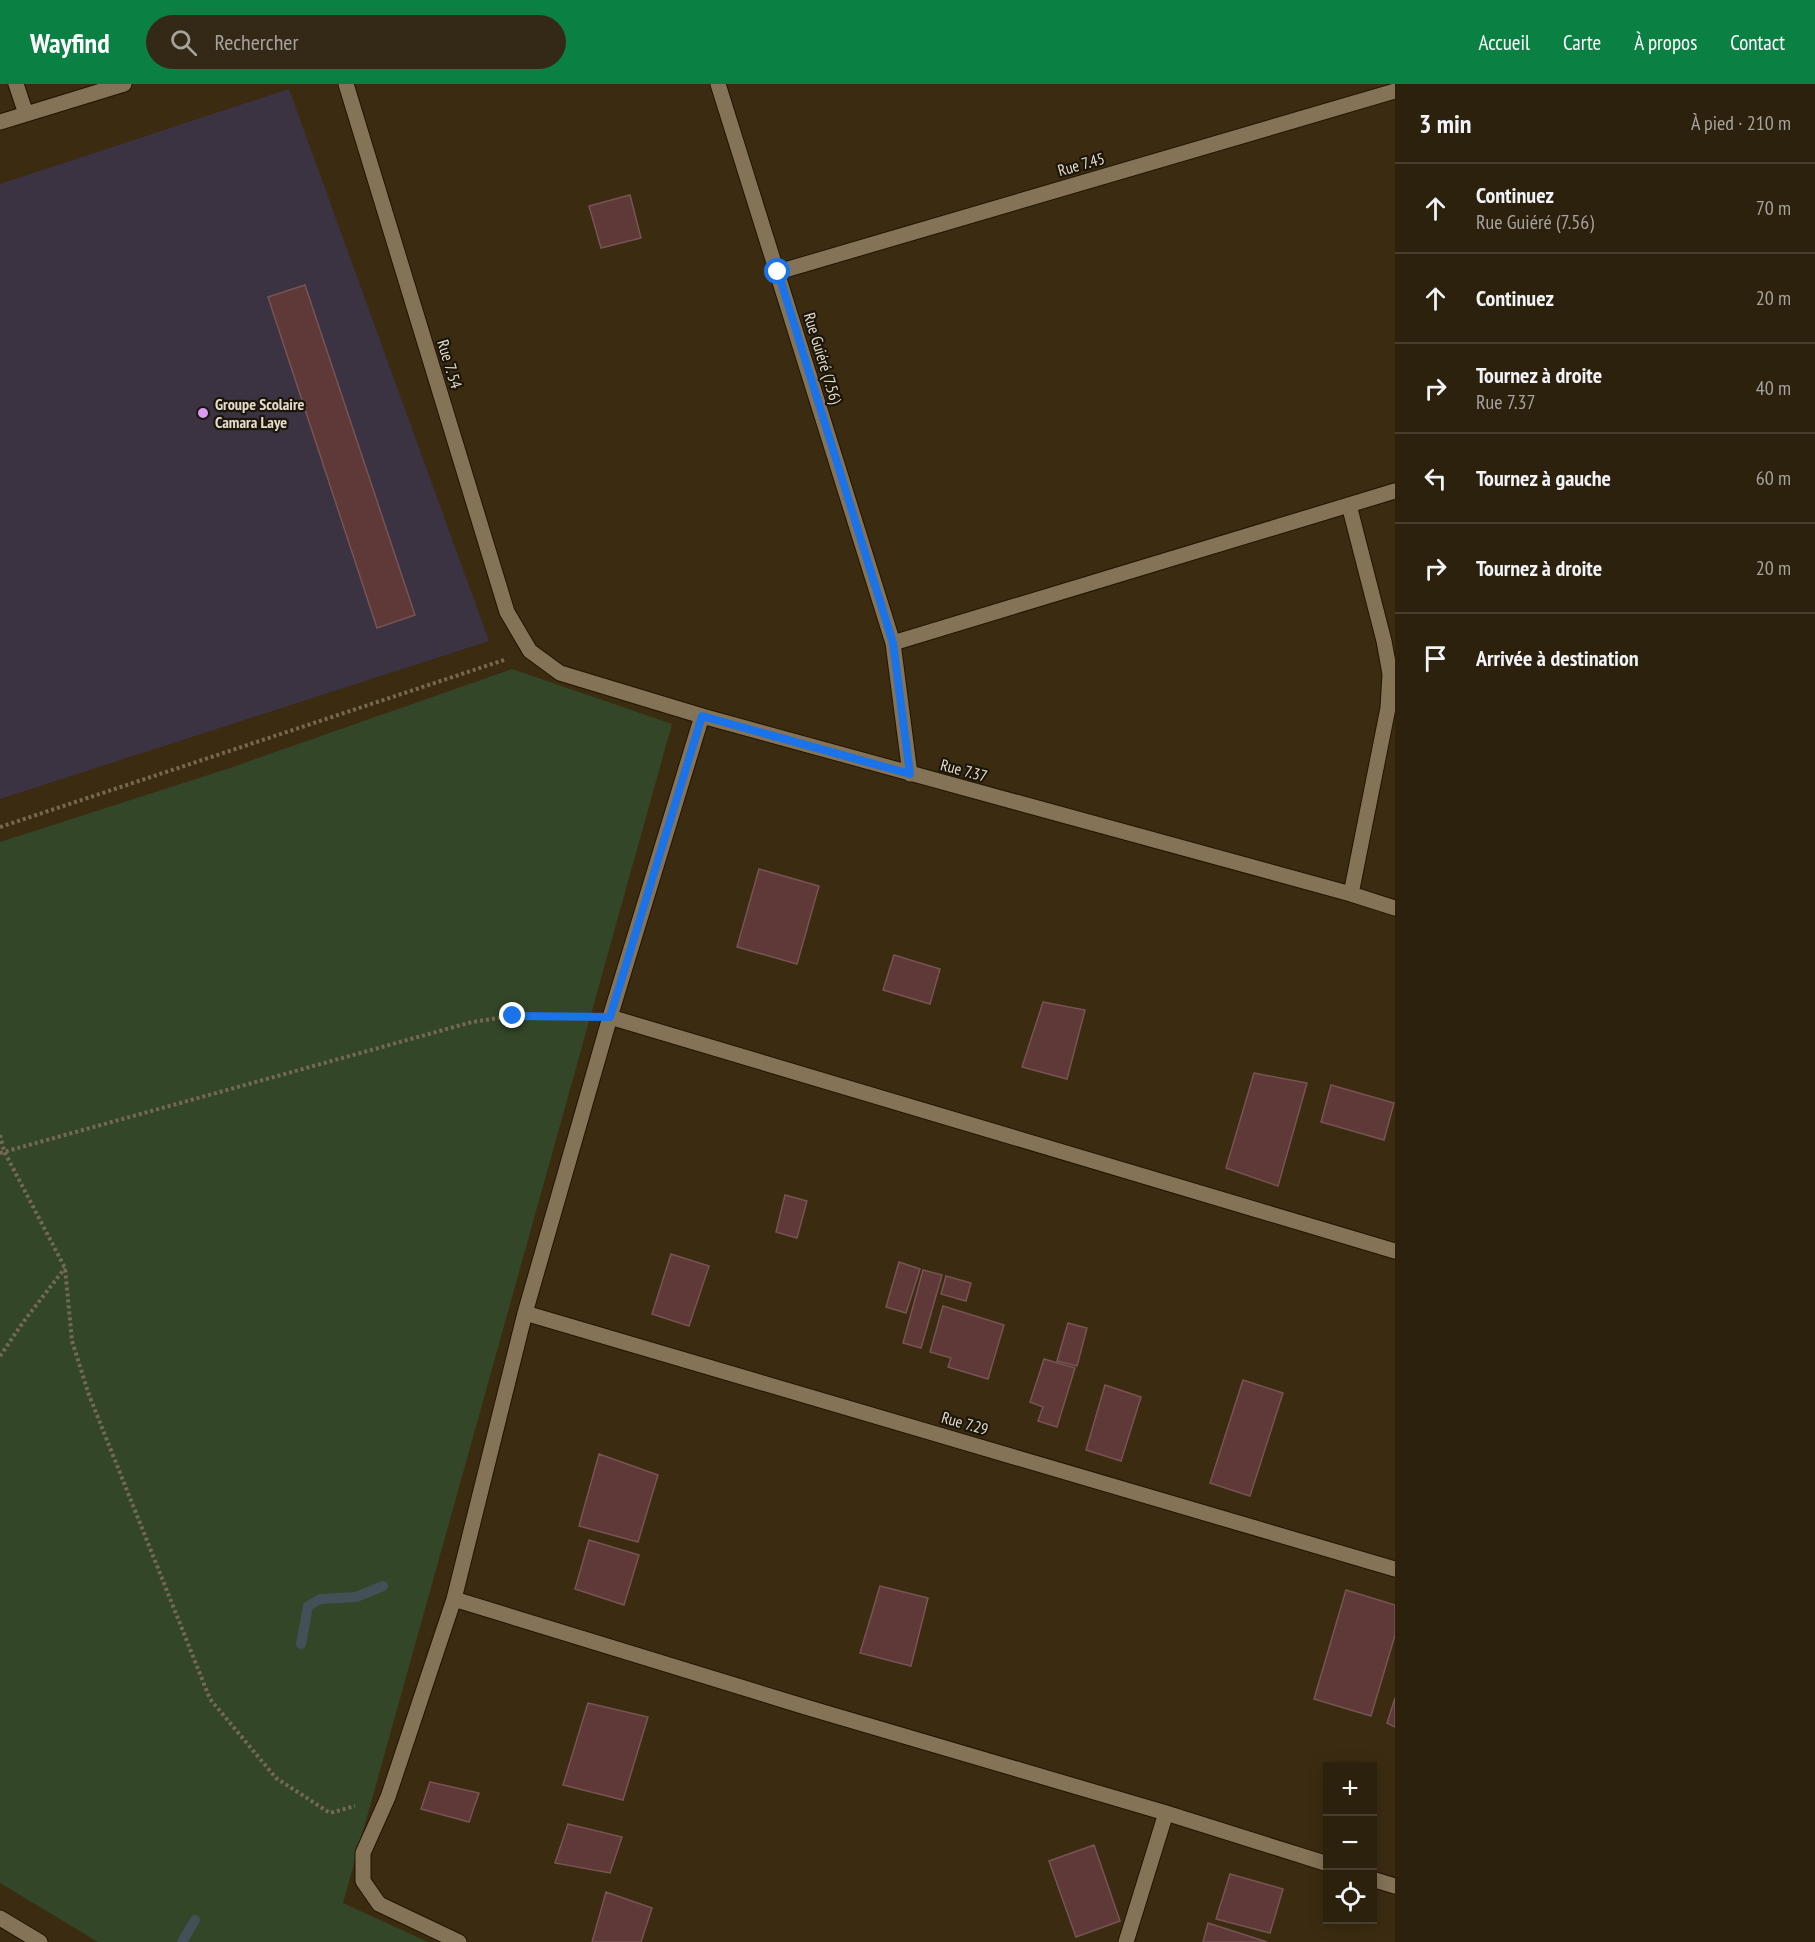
<!DOCTYPE html>
<html lang="fr">
<meta charset="utf-8">
<style>
:root{--surface:#2c210d;--page:#342916;--text:#f1f3f6;--muted:#a6a39d;--line:#483e2e;--accent:#0b8043}
body{margin:0;font-family:"PT Sans Narrow",sans-serif;background:var(--page);color:var(--text)}
.controls{position:absolute;right:18px;bottom:18px;display:grid;overflow:hidden;border-radius:0px;box-shadow:0 3px 15px #0003}
.controls button{width:54px;height:54px;display:grid;place-items:center;padding:0;border:0;border-bottom:2px solid var(--line);background:var(--surface);color:var(--text);font:30px sans-serif}
.stop{position:absolute;width:18px;height:18px;margin:-14px;border:4px solid #1a73e8;border-radius:50%;background:#fff}
.stop.end{background:#1a73e8;border-color:#fff;box-shadow:0 2px 6px #0008}
.list{margin:0;padding:0;list-style:none}
h2{display:flex;justify-content:space-between;align-items:center;height:78px;margin:0;padding:0 24px;font-size:26px}
h2 small{font-size:20px;font-weight:400;color:var(--muted)}
.list li{display:grid;grid-template-columns:39px 1fr auto;gap:18px;align-items:center;box-sizing:border-box;height:90px;padding:0 24px;border-top:2px solid var(--line)}
.list b{display:block;font-size:22px;white-space:nowrap}
.list p{margin:0;font-size:20px;white-space:nowrap;color:var(--muted)}
.list em{font-size:20px;font-style:normal;color:var(--muted)}
.icon{flex:none;width:33px;height:33px;fill:none;stroke:currentColor;stroke-width:2;stroke-linecap:round;stroke-linejoin:round}
.map{position:relative;flex:none;width:1395px;height:1858px;overflow:hidden}
header{display:flex;align-items:center;gap:36px;box-sizing:border-box;height:84px;padding:0 30px;background:var(--accent);color:#fff}
header strong{font-size:28px}
nav{display:flex;gap:33px;margin-inline-start:auto;font-size:21px}
.search{width:420px;height:54px;background:var(--page);display:flex;align-items:center;gap:15px;box-sizing:border-box;padding:0 21px;border-radius:33px;color:var(--muted);font-size:22px}
main{display:flex}
aside{flex:1;background:var(--surface)}
.map>svg:first-child{display:block}
.education{fill:#3b3242}
.green{fill:#334627}
.lines{fill:none;stroke-linecap:round;stroke-linejoin:round}
.stream{stroke:#445057;stroke-width:10}
.building{fill:#5f3838;stroke:#775453;stroke-width:1.5}
.minor-casing{stroke:#211400;stroke-width:17}
.path{stroke:#756951;stroke-width:4;stroke-dasharray:3 3;stroke-linecap:butt}
.minor{stroke:#847356;stroke-width:15}
.route{stroke:#1a73e8;stroke-width:8}
.poi-dot{fill:#dc99f4;stroke:#1c160a;stroke-width:2}
.labels{text-anchor:middle;stroke-width:4.5;stroke-linejoin:round;paint-order:stroke}
.street-label{font-size:16px;fill:#e4dbcb;stroke:#1c160a}
.poi-label{font-size:16px;font-weight:bold;fill:#e4dbcb;stroke:#1c160a;text-anchor:start}
</style>
<header>
<strong>Wayfind</strong>
<div class="search"><svg class="icon" aria-label="search" viewBox="0 0 24 24"><circle cx="10" cy="10" r="6"/><path d="M15 15l6 6"/></svg>Rechercher</div>
<nav><a>Accueil</a><a>Carte</a><a>À propos</a><a>Contact</a></nav>
</header>
<main>
<div class="map">
<svg width="1395" height="1858" viewBox="0 0 1395 1858">
<rect width="100%" height="100%" fill="#3b2c11"/>
<path class="education" d="M289 5 489 557 0 715V100Z"/>
<path class="green" d="M512 585 672 640 343 1819 428 1858H98L0 1799V758L227 685Z"/>
<g class="lines">
<path class="stream" d="M301 1560 308 1522 320 1515 356 1513 383 1502
M182 1858 195 1836"/>
</g>
<path class="building" d="M630 111 641 154 601 164 589 122Z
M305 201 415 531 377 544 268 213Z
M759 785 819 802 797 880 737 863Z
M894 871 940 885 930 920 883 906Z
M1043 918 1085 926 1067 995 1022 983Z
M1254 989 1307 999 1278 1102 1226 1084Z
M1331 1001 1394 1019 1384 1056 1321 1038Z
M785 1111 807 1117 797 1154 776 1148Z
M671 1170 709 1182 689 1242 652 1230Z
M899 1178 920 1185 906 1229 886 1223Z
M923 1186 942 1191 921 1264 903 1259Z
M946 1192 971 1199 966 1217 941 1210Z
M943 1222 1004 1241 988 1295 948 1283 951 1274 930 1268Z
M1068 1239 1087 1244 1077 1282 1057 1277Z
M1044 1275 1075 1284 1057 1343 1038 1337 1043 1323 1030 1318Z
M1243 1296 1283 1309 1250 1412 1210 1399Z
M1105 1301 1141 1313 1121 1377 1086 1366Z
M599 1370 658 1391 638 1458 579 1442Z
M589 1456 639 1471 624 1521 575 1505Z
M880 1502 928 1514 911 1582 860 1569Z
M1346 1506 1395 1521V1551L1371 1632 1314 1615Z
M1395 1614V1643L1387 1639Z
M588 1619 648 1633 623 1716 563 1701Z
M430 1698 479 1709 469 1738 421 1725Z
M568 1740 622 1753 610 1789 555 1779Z
M1094 1761 1120 1837 1076 1853 1049 1777Z
M1230 1790 1283 1805 1270 1849 1216 1835Z
M606 1808 652 1824 641 1858H592Z
M1208 1839 1267 1858H1203Z"/>
<g class="lines">
<g class="minor-casing">
<path id="minor" d="M16 0 26 30
M346 0 507 528 530 567 560 589 702 632 1351 810 1395 824
M718 0 893 559 910 690
M0 38 124 0
M778 188 1395 7
M1349 421 1384 557 1390 590 1388 624 1351 810
M893 559 1395 407
M610 933 1395 1167
M525 1229 1395 1485
M454 1515 809 1624 1166 1729 1328 1780
M1372 1795 1395 1802
M0 1834 40 1858
M459 1858 379 1820 363 1797V1769L388 1713 454 1515 525 1229 610 933 702 632
M1126 1858 1166 1729"/>
</g>
<path class="path" d="M0 743 504 576
M0 1051 4 1067 65 1184 72 1257 89 1311 210 1615 276 1694 330 1729 355 1722
M0 1069 472 938 512 932 584 933
M0 1272 24 1237 65 1184"/>
<use href="#minor" class="minor"/>
</g>
<g class="lines">
<path class="route" d="M513 932 610 933 702 632 910 690 893 559 778 188"/>
</g>
<circle class="poi-dot" cx="203" cy="329" r="6"/>
<g class="labels">
<g class="street-label">
<text transform="translate(1081 80) rotate(-16)" y="6">Rue 7.45</text>
<text transform="translate(823 274) rotate(73)" y="6">Rue Guiéré (7.56)</text>
<text transform="translate(450 280) rotate(73)" y="6">Rue 7. 54</text>
<text transform="translate(964 686) rotate(15)" y="6">Rue 7.37</text>
<text transform="translate(965 1339) rotate(16)" y="6">Rue 7.29</text>
</g>
<g class="poi-label">
<text x="215" y="326">Groupe Scolaire<tspan x="215" dy="18">Camara Laye</tspan></text>
</g>
</g>
</svg>
<div class="controls">
<button>+</button>
<button>−</button>
<button><svg class="icon" aria-label="locate" viewBox="0 0 24 24"><circle cx="12" cy="12" r="6"/><path d="M12 2v4M12 18v4M2 12h4M18 12h4"/></svg></button>
</div>
<div class="stop" style="left:778px;top:188px"></div>
<div class="stop end" style="left:513px;top:932px"></div>
</div>
<aside>
<h2>3 min<small>À pied · 210 m</small></h2>
<ul class="list">
<li><svg class="icon" aria-label="ahead" viewBox="0 0 24 24"><path d="M12 20V5M6 11l6-6 6 6"/></svg><div><b>Continuez</b><p>Rue Guiéré (7.56)</p></div><em>70 m</em></li>
<li><svg class="icon" aria-label="ahead" viewBox="0 0 24 24"><path d="M12 20V5M6 11l6-6 6 6"/></svg><div><b>Continuez</b></div><em>20 m</em></li>
<li><svg class="icon" aria-label="right" viewBox="0 0 24 24"><path d="M7 20v-9h11M14 6l5 5-5 5"/></svg><div><b>Tournez à droite</b><p>Rue 7.37</p></div><em>40 m</em></li>
<li><svg class="icon" aria-label="left" viewBox="0 0 24 24"><path d="M17 20v-9H6M10 6l-5 5 5 5"/></svg><div><b>Tournez à gauche</b></div><em>60 m</em></li>
<li><svg class="icon" aria-label="right" viewBox="0 0 24 24"><path d="M7 20v-9h11M14 6l5 5-5 5"/></svg><div><b>Tournez à droite</b></div><em>20 m</em></li>
<li><svg class="icon" aria-label="arrive" viewBox="0 0 24 24"><path d="M6 21V4h12l-3 4 3 4H6"/></svg><div><b>Arrivée à destination</b></div></li>
</ul>
</aside>
</main>
